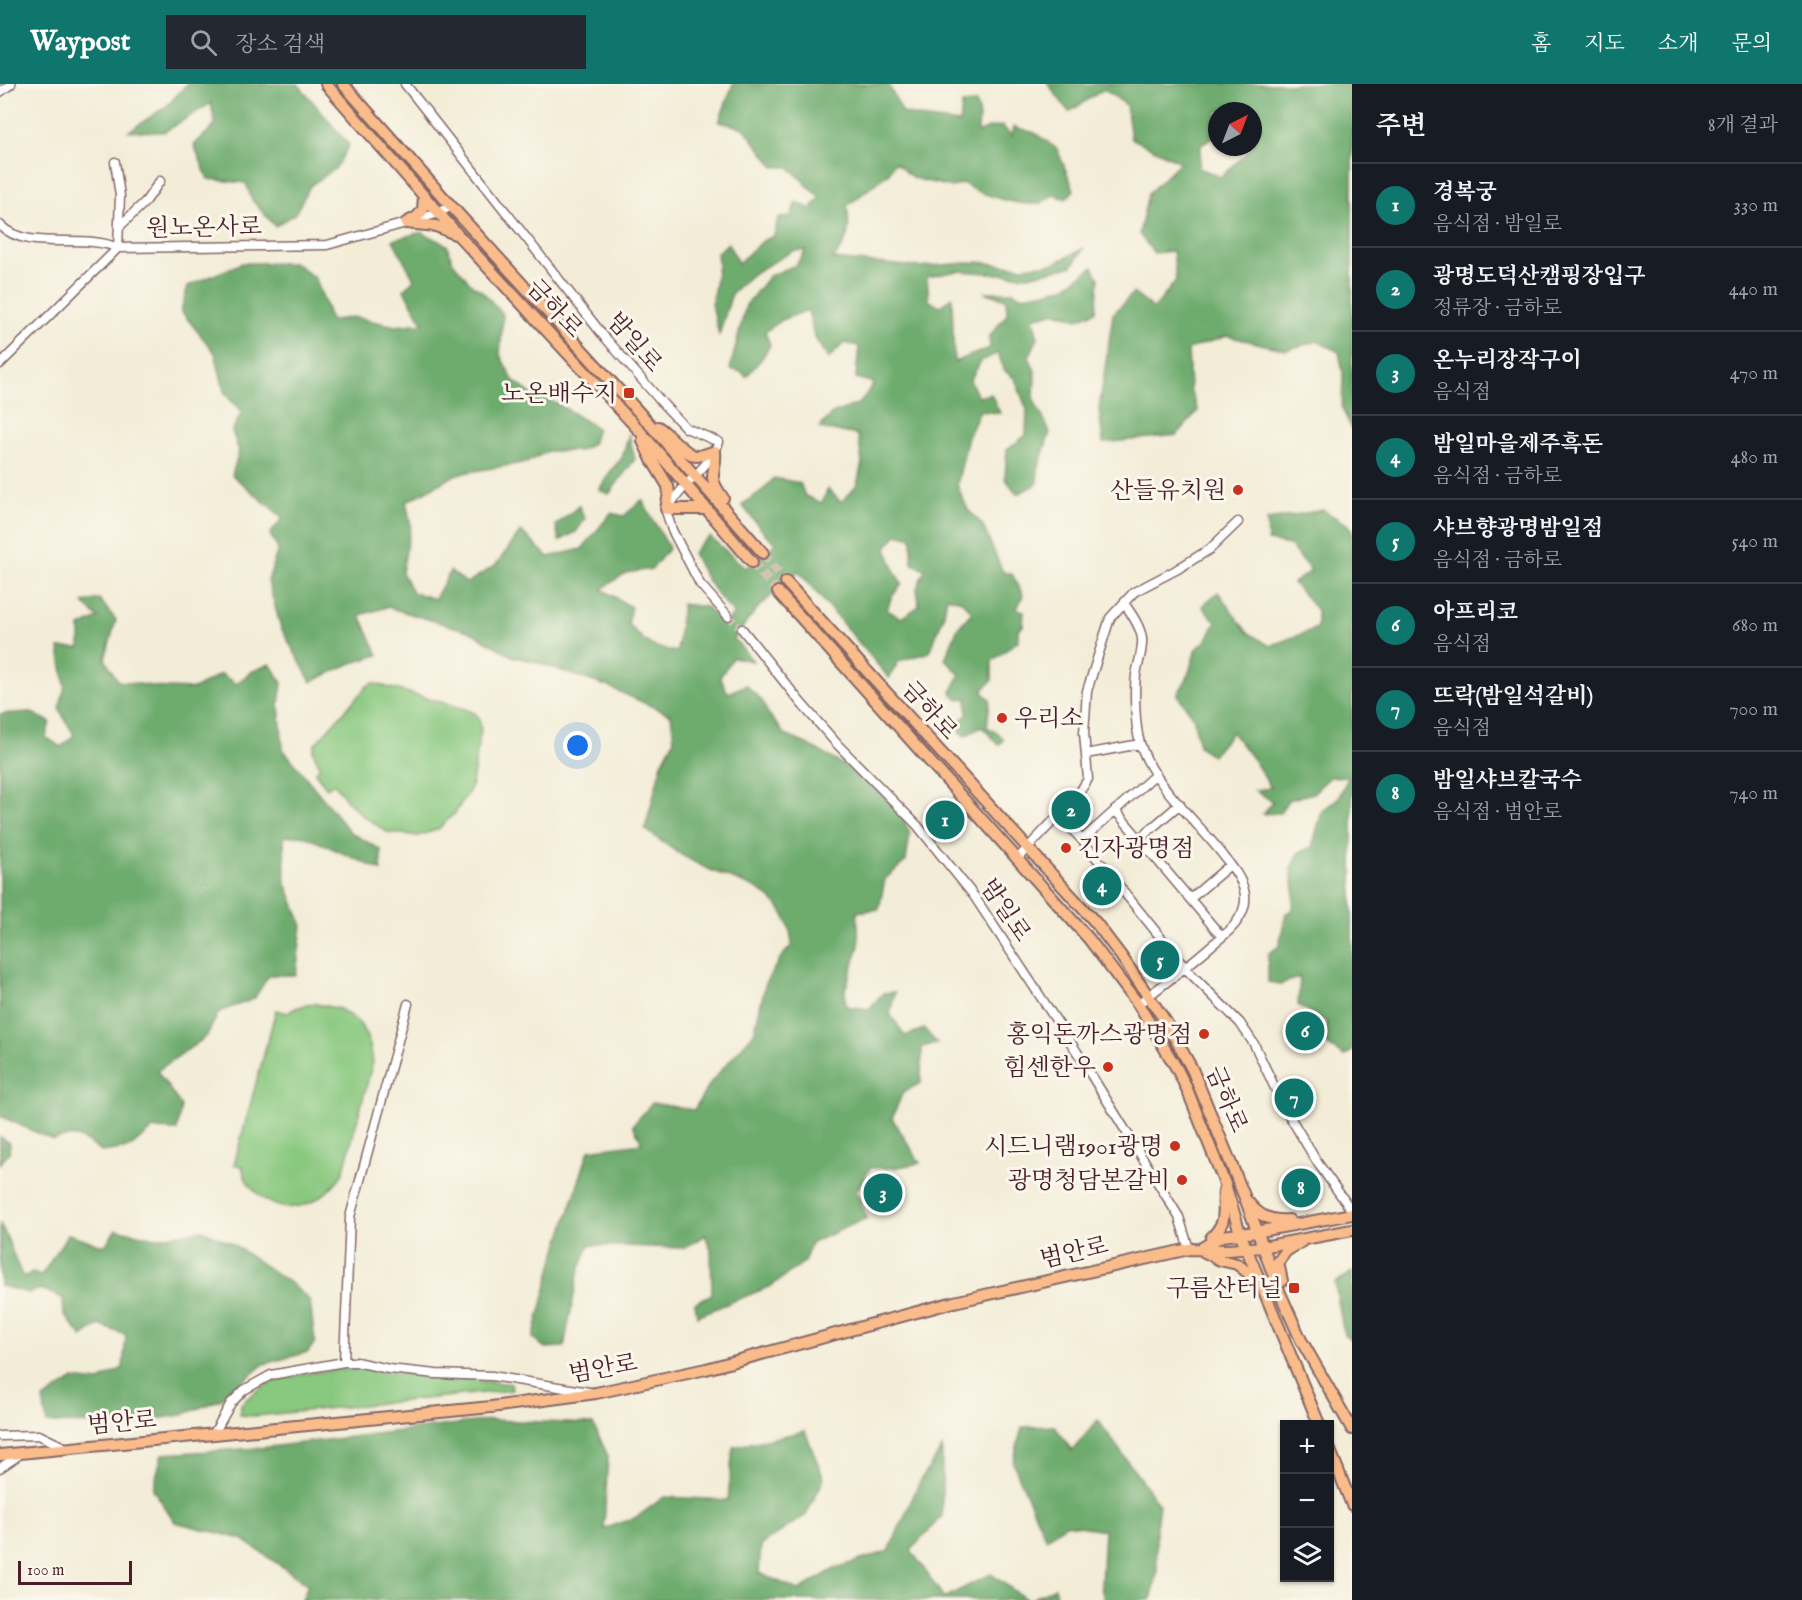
<!DOCTYPE html>
<html lang="ko">
<meta charset="utf-8">
<style>
:root{--surface:#171b24;--page:#242831;--text:#f1f3f6;--muted:#9ea1a6;--line:#363941;--accent:#0f766e}
body{margin:0;font-family:"IM FELL English","Noto Serif KR",serif;background:var(--page);color:var(--text)}
.controls{position:absolute;right:18px;bottom:18px;display:grid;overflow:hidden;border-radius:0px;box-shadow:0 2px 4px #0004}
.controls button{width:54px;height:54px;display:grid;place-items:center;padding:0;border:0;border-bottom:2px solid var(--line);background:var(--surface);color:var(--text);font:30px sans-serif}
.compass{position:absolute;left:1208px;top:18px;width:54px;height:54px;border-radius:50%;background:var(--surface);box-shadow:0 2px 4px #0004;rotate:42deg}
.scale{position:absolute;left:18px;bottom:15px;width:114px;box-sizing:border-box;padding-left:6px;border:3px solid #4a1f2b;border-top:0;font-size:16px;line-height:21px;white-space:nowrap;color:#4a1f2b;-webkit-text-stroke:4px #fbf7ec;paint-order:stroke}
.you{position:absolute;left:578px;top:662px;width:21px;height:21px;margin:-15px;border:4px solid #fff;border-radius:50%;background:#1a73e8;box-shadow:0 0 0 9px #1a73e833}
.badge{display:grid;place-items:center;width:39px;height:39px;border-radius:50%;background:var(--accent);color:#fff;font-size:20px;font-weight:700}
.pin{position:absolute;translate:-50% -50%;border:3px solid #fff;box-shadow:0 2px 6px #0006}
.list{margin:0;padding:0;list-style:none}
h2{display:flex;justify-content:space-between;align-items:center;height:78px;margin:0;padding:0 24px;font-size:26px}
h2 small{font-size:20px;font-weight:400;color:var(--muted)}
.list li{display:grid;grid-template-columns:39px 1fr auto;gap:18px;align-items:center;box-sizing:border-box;height:84px;padding:0 24px;border-top:2px solid var(--line)}
.list b{display:block;font-size:22px;white-space:nowrap}
.list p{margin:0;font-size:20px;white-space:nowrap;color:var(--muted)}
.list em{font-size:20px;font-style:normal;color:var(--muted)}
.icon{flex:none;width:33px;height:33px;fill:none;stroke:currentColor;stroke-width:2;stroke-linecap:round;stroke-linejoin:round}
.map{position:relative;flex:none;width:1352px;height:1516px;overflow:hidden}
header{display:flex;align-items:center;gap:36px;box-sizing:border-box;height:84px;padding:0 30px;background:var(--accent);color:#fff}
header strong{font-size:28px}
nav{display:flex;gap:33px;margin-inline-start:auto;font-size:21px}
.search{width:420px;height:54px;background:var(--page);display:flex;align-items:center;gap:15px;box-sizing:border-box;padding:0 21px;border-radius:0px;color:var(--muted);font-size:22px}
main{display:flex}
aside{flex:1;background:var(--surface)}
.map>svg:first-child{display:block}
.green{fill:#89c87f;stroke:#6a7455;stroke-width:1.5}
.forest{fill:#6eac6e;stroke:#5c664c;stroke-width:1.5;fill-rule:evenodd}
.lines{fill:none;stroke-linecap:round;stroke-linejoin:round}
.minor-tunnel{stroke:#d1c4b5;stroke-width:8;stroke-dasharray:8 4;stroke-linecap:butt}
.major-tunnel{stroke:#d1c4b5;stroke-width:10;stroke-dasharray:10 5;stroke-linecap:butt}
.minor-casing{stroke:#856768;stroke-width:11}
.major-casing{stroke:#856768;stroke-width:14}
.minor{stroke:#fff;stroke-width:8}
.major{stroke:#fabc8b;stroke-width:10}
.poi-dot{fill:#c8321e;stroke:#fbf7ec;stroke-width:2}
.labels{text-anchor:middle;stroke-width:6;stroke-linejoin:round;paint-order:stroke}
.street-label{font-size:24px;fill:#4a1f2b;stroke:#fbf7ec}
.poi-label{font-size:24px;fill:#4a1f2b;stroke:#fbf7ec;text-anchor:end}
</style>
<header>
<strong>Waypost</strong>
<div class="search"><svg class="icon" aria-label="search" viewBox="0 0 24 24"><circle cx="10" cy="10" r="6"/><path d="M15 15l6 6"/></svg>장소 검색</div>
<nav><a>홈</a><a>지도</a><a>소개</a><a>문의</a></nav>
</header>
<main>
<div class="map">
<svg width="1352" height="1516" viewBox="0 0 1352 1516">
<rect width="100%" height="100%" fill="#fbf7ec"/>
<filter id="ink" filterUnits="userSpaceOnUse"><feTurbulence type="fractalNoise" baseFrequency=".0167" numOctaves="2"/><feDisplacementMap in="SourceGraphic" scale="12" xChannelSelector="R" yChannelSelector="G"/><feConvolveMatrix kernelMatrix="1 2 1 2 8 2 1 2 1" color-interpolation-filters="sRGB"/></filter>
<filter id="wash" filterUnits="userSpaceOnUse"><feTurbulence type="fractalNoise" baseFrequency=".008" numOctaves="4" result="noise"/><feDisplacementMap in="SourceGraphic" scale="24" xChannelSelector="R" yChannelSelector="G"/><feGaussianBlur stdDeviation="1.35" result="paint"/><feColorMatrix in="noise" values="0 0 0 0 0 0 0 0 0 0 0 0 0 0 0 0 0 1.4 0 .05"/><feComposite in="paint" operator="in"/></filter>
<g filter="url(#wash)">
<rect width="100%" height="100%" fill="#f3edd8"/>
<path class="green" d="M373 599 465 625 475 629 479 634 481 645 471 704 455 729 438 745 418 752 387 748 363 732 347 717 334 699 327 704 315 689 320 682 313 668 315 660 367 602Z
M316 920 340 925 351 932 360 940 367 953 371 966 373 978 343 1089C322 1120 286 1138 256 1108 248 1100 243 1093 243 1083L234 1080 276 926 288 929C296 922 306 921 316 920Z
M358 1285 511 1300 512 1306 255 1332 240 1331 241 1320C248 1314 256 1307 264 1302 286 1289 331 1286 358 1285Z"/>
<path class="forest" d="M187 0H298L349 61 336 84 310 102 295 130 275 142 252 116 246 99 208 95 194 61 215 41 211 19 164 48 129 47 167 22Z
M733 0H888L903 29 928 35 960 39 962 20 976 19 979 27 978 49 989 44 1002 42 1012 52 1014 43 1035 49 1057 65 1074 106 1066 115 1053 111C1049 113 1045 117 1041 119 1025 124 976 110 963 99L952 103 913 94 895 78 889 89 847 122C851 145 849 157 833 175L919 183 978 178 1021 183 1053 180 1083 165 1072 182 1028 192 958 187 927 193 929 217 941 222 952 213 954 278 990 264 989 253 1007 230 1006 215 984 208H1014L1021 212 1042 209 1064 203 1093 183 1099 195 1096 227 1078 235 1056 228 1033 234 1038 254 1029 273 1035 287 1034 316 1050 348 1038 385 1037 400 1017 410 1005 394 1007 366 1026 351 1027 326 1015 295 1004 286 998 269 981 277 970 296 978 313 991 310 1000 329 980 327 968 353 957 401 968 426 982 440 1003 488 1012 490 1023 511 1017 525 1024 527 1023 542 1018 545V557L992 577V596L982 607 990 616 987 643 997 648 1004 655 999 661 982 643 964 652 955 640 967 631V614L958 616 951 608 960 591 945 575 958 544 972 528 962 517 947 513 943 534 930 568 899 577 889 594 798 487 755 527 734 555 753 577 733 573 720 593 728 609 746 601 763 618 767 628 785 651 809 661 864 693 902 731 910 750 906 777 885 795 879 825 857 828 859 862 845 906 846 922 869 925 883 909 895 908 890 930 905 952 924 945 937 959 922 963 921 999 903 1008 892 1034 920 1079 894 1084H870L856 1107 867 1134 811 1159 804 1178 771 1202 697 1232 695 1219 712 1210 711 1166 705 1151 685 1164 589 1161 578 1190 564 1263 545 1264 533 1254 553 1178 589 1066 642 1059 633 1041 652 1019 694 1026 711 998 754 949 766 898 780 875 792 861C788 805 744 802 704 783 682 773 664 760 645 745L662 679 674 656 671 631 609 603 536 578 512 572 471 548 387 523 360 531 378 571 352 579 311 598 281 544 268 497 278 465 270 450 283 434 232 391 239 367 232 347 242 328 225 310 215 269 181 227 188 202 242 179H295L316 195 331 237 353 233 396 242 423 239 404 206 414 195 393 156 421 148 447 161 452 177 473 202 482 207 503 230 500 271 513 296 534 312 558 320 597 344 592 360 580 367H547L528 378 457 390 406 418 411 441 402 488 412 508 435 515 450 487 467 499 496 481 521 447 548 473 582 465 611 429 624 432 642 416 669 464 652 485 626 489 602 505 631 523 628 540C649 562 648 562 677 568L682 520 707 523 723 542 734 530 733 528C714 509 704 493 693 469L699 461 710 453 746 484 776 459 764 449 742 421 764 405 774 394 800 399 805 412 822 419 828 405 841 418 857 401 862 379 858 351 819 344 832 330 860 319 874 299 856 294 859 262 844 259 828 275 814 252 808 226 782 236 765 248 770 261 762 274 746 293 742 288 730 285 746 221 769 192 796 181 806 166 793 167 752 190 732 209 719 251 712 221 718 180 717 169 728 159 738 179 764 156 774 152 778 134 791 133 796 118 810 125 820 114 789 83H774L744 44 719 38ZM897 450 912 454V480L925 485 917 504 919 522 901 534 887 526 891 514 902 500 896 490 886 464Z
M1048 0H1352V346L1342 324 1343 289 1339 268 1317 257 1286 266 1227 252 1188 265 1190 305 1198 327 1177 351 1103 359 1099 325 1113 230 1133 209 1154 225 1176 196 1173 167 1154 169 1139 150 1148 110 1180 78 1131 54 1126 21 1104 5 1069 28ZM1217 27H1253V63L1221 93 1199 84 1201 61 1217 49Z
M629 350 635 375 609 410 599 406 612 385 622 374Z
M579 422 585 435 576 448 559 457 556 441Z
M1323 426 1348 441 1352 447V967L1344 972 1326 960 1327 938 1298 921 1300 893 1281 900 1268 898V870L1279 862 1286 829 1293 826 1294 805 1291 784 1298 769 1312 763 1322 727 1338 714 1349 692 1330 693 1313 709 1288 716 1280 729 1263 730 1273 718 1255 706 1271 704 1255 678 1232 648 1212 672 1199 662 1193 632 1177 611 1187 595 1196 565 1206 557 1216 538 1202 522 1218 508 1247 548 1270 562 1317 544V526L1293 499 1311 487 1289 461 1268 457 1267 436Z
M99 515 116 536 105 575 118 597 165 604 194 605 221 590 236 600 251 588 270 580 282 599 279 620 283 665 350 748 381 766V786L302 751 284 753 285 797 302 840 296 891H269L254 915 219 928 206 953 157 987 181 1022 177 1046 153 1045 129 1064 102 1068C80 1054 79 1048 53 1056L0 1032V630L30 628 50 638 46 653 61 663 74 651 59 625 65 602 59 564H80V543L98 534 83 519Z
M0 1053 10 1059 9 1069 0 1080Z
M0 1140C10 1156 14 1176 23 1193L33 1188 41 1192 68 1150 105 1162 116 1145 155 1154 202 1146 231 1159 293 1201 310 1217 315 1258 308 1268 264 1280 221 1315 182 1331 123 1340 47 1339 43 1315 74 1295 98 1298 123 1284 126 1251 99 1241 82 1253 64 1230 63 1214 41 1205 29 1209 0 1202Z
M1352 1188V1257L1344 1251 1335 1199Z
M490 1336 593 1340 608 1372 604 1445 637 1433 664 1413 728 1416 733 1363 805 1347 824 1395 806 1431 761 1461 759 1489 799 1506 836 1484 889 1467 920 1397 942 1364V1432L911 1466 944 1514 991 1490 1027 1516H302L308 1501 242 1455 175 1438 153 1405 162 1370 261 1364Z
M1098 1336 1159 1421 1156 1443 1157 1490 1151 1516H1104L1101 1502 1104 1446 1066 1440 1046 1455 1013 1379 1022 1343 1055 1342 1072 1367Z
M1055 1503 1056 1516H1030Z"/>
</g>
<g filter="url(#ink)">
<g class="lines">
<path class="minor-tunnel" d="M728 532 742 545"/>
<path class="major-tunnel" d="M763 469 786 498
M752 478 778 508"/>
<g class="minor-casing">
<path id="minor" d="M405 0 602 250 664 321 686 344 719 358C708 386 680 401 666 427L672 446 700 500 728 532
M0 8 11 0
M0 141C28 169 83 148 118 164L120 112 115 78
M120 142 146 117 160 97
M0 280 118 164 327 161 406 139 439 129 451 122
M1124 519C1131 529 1141 543 1142 555 1143 567 1138 579 1136 591 1134 607 1135 643 1140 659 1153 702 1199 738 1226 775 1233 784 1241 794 1244 806 1247 817 1244 827 1238 836 1232 846 1221 854 1212 861 1188 882 1163 901 1138 920
M742 545 801 619 837 660 917 741 974 812 1077 968 1179 1133 1189 1165
M1086 670 1140 660
M1115 726 1222 853
M1059 732 1082 756 1186 885 1240 939 1254 960 1284 1023 1317 1078 1352 1127
M1139 755 1180 720
M1082 756 1156 690
M1017 775 1078 711 1088 695 1084 649 1087 607 1110 534 1134 508 1176 486 1210 465 1238 438
M1190 815 1230 781
M344 1278 350 1133 408 920
M213 1351 231 1319 244 1306 271 1291 344 1278H356L389 1285 436 1290 492 1292 589 1308
M0 1352 39 1351 66 1364
M0 1384 22 1369"/>
</g>
<g class="major-casing">
<path id="major" d="M326 0 458 151 638 345 752 478
M343 0 451 122 645 335 763 469
M406 139 436 142 455 150
M406 139 417 133 423 126 424 112
M658 343C669 350 686 371 696 372 703 372 709 369 715 367 717 392 705 389 723 414
M643 357 652 376 668 402 669 409 666 425H706
M786 498 1096 839 1121 872 1166 938 1192 985 1245 1114 1280 1209 1301 1256 1352 1345
M778 508 1089 855 1138 920 1177 985 1187 1005 1225 1100 1240 1149 1319 1340
M1248 1118C1260 1133 1270 1137 1289 1136
M1211 1154C1229 1136 1222 1129 1224 1106
M1200 1165 1222 1152 1256 1148 1352 1130
M1203 1167 1220 1176 1237 1180 1257 1196
M1282 1197 1278 1178 1286 1167 1301 1158
M1330 1366 1352 1421
M0 1371 491 1323 596 1309 706 1285 954 1218 1189 1165 1229 1166 1262 1163 1352 1146"/>
</g>
<use href="#minor" class="minor"/>
<use href="#major" class="major"/>
</g>
</g>
<g class="poi-dot">
<rect x="623" y="303" width="12" height="12" rx="3"/>
<circle cx="1238" cy="406" r="6"/>
<circle cx="1002" cy="634" r="6"/>
<circle cx="1066" cy="764" r="6"/>
<circle cx="1204" cy="950" r="6"/>
<circle cx="1108" cy="983" r="6"/>
<circle cx="1175" cy="1062" r="6"/>
<circle cx="1182" cy="1096" r="6"/>
<rect x="1288" y="1198" width="12" height="12" rx="3"/>
</g>
<g class="labels">
<g class="street-label">
<text transform="translate(204 143) rotate(-1)" y="8">원노온사로</text>
<text transform="translate(555 224) rotate(47)" y="8">금하로</text>
<text transform="translate(635 258) rotate(49)" y="8">밤일로</text>
<text transform="translate(930 626) rotate(48)" y="8">금하로</text>
<text transform="translate(1006 826) rotate(56)" y="8">밤일로</text>
<text transform="translate(1227 1015) rotate(67)" y="8">금하로</text>
<text transform="translate(1074 1168) rotate(-13)" y="8">범안로</text>
<text transform="translate(603 1284) rotate(-10)" y="8">범안로</text>
<text transform="translate(122 1338) rotate(-5)" y="8">범안로</text>
</g>
<g class="poi-label">
<text x="617" y="317">노온배수지</text>
<text x="1226" y="414">산들유치원</text>
<text x="1014" y="642" text-anchor="start">우리소</text>
<text x="1078" y="772" text-anchor="start">긴자광명점</text>
<text x="1192" y="958">홍익돈까스광명점</text>
<text x="1096" y="991">힘센한우</text>
<text x="1163" y="1070">시드니램1901광명</text>
<text x="1170" y="1104">광명청담본갈비</text>
<text x="1282" y="1212">구름산터널</text>
</g>
</g>
</svg>
<div class="controls">
<button>+</button>
<button>−</button>
<button><svg class="icon" aria-label="layers" viewBox="0 0 24 24"><path d="M12 4l9 5-9 5-9-5zM3 14l9 5 9-5"/></svg></button>
</div>
<svg class="compass" viewBox="-18 -18 36 36"><path d="M0-13l5 13h-10z" fill="#e53935"/><path d="M0 13l5-13h-10z" fill="#9ea1a6"/></svg>
<div class="scale">100 m</div>
<div class="you"></div>
<div class="pin badge" style="left:945px;top:736px">1</div>
<div class="pin badge" style="left:1071px;top:726px">2</div>
<div class="pin badge" style="left:883px;top:1109px">3</div>
<div class="pin badge" style="left:1102px;top:802px">4</div>
<div class="pin badge" style="left:1160px;top:876px">5</div>
<div class="pin badge" style="left:1305px;top:947px">6</div>
<div class="pin badge" style="left:1294px;top:1014px">7</div>
<div class="pin badge" style="left:1301px;top:1104px">8</div>
</div>
<aside>
<h2>주변<small>8개 결과</small></h2>
<ul class="list">
<li><span class="badge">1</span><div><b>경복궁</b><p>음식점 · 밤일로</p></div><em>330 m</em></li>
<li><span class="badge">2</span><div><b>광명도덕산캠핑장입구</b><p>정류장 · 금하로</p></div><em>440 m</em></li>
<li><span class="badge">3</span><div><b>온누리장작구이</b><p>음식점</p></div><em>470 m</em></li>
<li><span class="badge">4</span><div><b>밤일마을제주흑돈</b><p>음식점 · 금하로</p></div><em>480 m</em></li>
<li><span class="badge">5</span><div><b>샤브향광명밤일점</b><p>음식점 · 금하로</p></div><em>540 m</em></li>
<li><span class="badge">6</span><div><b>아프리코</b><p>음식점</p></div><em>680 m</em></li>
<li><span class="badge">7</span><div><b>뜨락(밤일석갈비)</b><p>음식점</p></div><em>700 m</em></li>
<li><span class="badge">8</span><div><b>밤일샤브칼국수</b><p>음식점 · 범안로</p></div><em>740 m</em></li>
</ul>
</aside>
</main>
